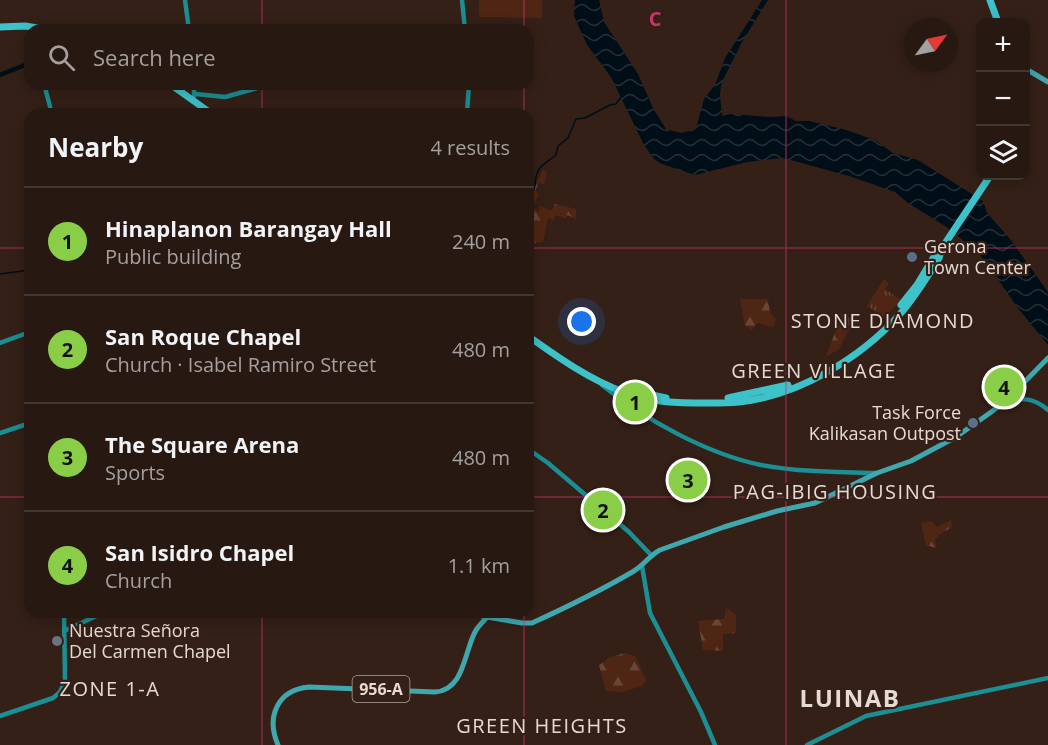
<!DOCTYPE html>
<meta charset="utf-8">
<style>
:root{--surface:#271811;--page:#2f211a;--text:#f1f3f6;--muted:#a4a09f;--line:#433731;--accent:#8ace48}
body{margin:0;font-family:"Open Sans",sans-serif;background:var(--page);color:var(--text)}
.controls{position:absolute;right:18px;top:18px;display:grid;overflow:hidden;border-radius:12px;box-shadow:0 3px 15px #0003}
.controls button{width:54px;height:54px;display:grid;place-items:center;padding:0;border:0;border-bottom:2px solid var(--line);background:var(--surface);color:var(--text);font:30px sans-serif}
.compass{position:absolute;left:904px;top:18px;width:54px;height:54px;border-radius:50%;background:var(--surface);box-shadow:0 3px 15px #0003;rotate:57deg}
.you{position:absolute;left:582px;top:322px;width:21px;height:21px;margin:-15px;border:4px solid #fff;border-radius:50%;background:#1a73e8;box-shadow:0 0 0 9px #1a73e833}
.badge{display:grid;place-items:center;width:39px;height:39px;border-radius:50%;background:var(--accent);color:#111;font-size:20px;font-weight:700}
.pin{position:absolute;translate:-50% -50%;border:3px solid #fff;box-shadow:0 2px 6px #0006}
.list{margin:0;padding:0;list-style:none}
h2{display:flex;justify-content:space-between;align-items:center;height:78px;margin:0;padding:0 24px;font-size:26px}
h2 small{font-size:20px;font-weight:400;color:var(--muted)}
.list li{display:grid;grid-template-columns:39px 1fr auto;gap:18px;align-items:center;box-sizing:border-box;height:108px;padding:0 24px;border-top:2px solid var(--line)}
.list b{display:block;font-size:22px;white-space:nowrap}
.list p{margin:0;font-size:20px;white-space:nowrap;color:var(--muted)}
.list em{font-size:20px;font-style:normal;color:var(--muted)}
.icon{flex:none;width:33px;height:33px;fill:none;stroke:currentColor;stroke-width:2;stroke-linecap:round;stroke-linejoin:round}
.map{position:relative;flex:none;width:1048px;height:745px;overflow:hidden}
.search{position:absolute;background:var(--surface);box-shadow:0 3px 15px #0003;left:24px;top:24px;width:510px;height:66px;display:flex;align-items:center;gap:15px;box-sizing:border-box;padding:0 21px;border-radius:18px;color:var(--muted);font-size:22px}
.panel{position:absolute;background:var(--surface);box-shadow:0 3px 15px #0003;left:24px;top:108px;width:510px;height:510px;border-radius:18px}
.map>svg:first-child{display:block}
.grass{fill:url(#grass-tufts)}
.forest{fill:url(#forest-firs)}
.pitch{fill:#4f2613}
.water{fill:url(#water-waves)}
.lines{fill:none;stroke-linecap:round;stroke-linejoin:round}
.stream{stroke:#000e17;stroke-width:1.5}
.river{stroke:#000e17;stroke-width:4.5}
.secondary{stroke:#1b8f94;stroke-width:4.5}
.primary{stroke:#3fa8ae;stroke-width:5}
.highway{stroke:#3dc2c9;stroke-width:7}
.grid{fill:none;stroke:#c8356d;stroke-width:1.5;stroke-opacity:0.55}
.service-dot{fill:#5c6f8a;stroke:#342017;stroke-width:2}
.worship-dot{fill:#6b7280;stroke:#342017;stroke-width:2}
.labels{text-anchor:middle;stroke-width:4.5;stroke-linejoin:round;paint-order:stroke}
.shield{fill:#342017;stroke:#b1a29b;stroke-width:1.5}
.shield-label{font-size:16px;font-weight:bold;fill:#e7d9d3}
.poi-label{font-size:18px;fill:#e7d9d3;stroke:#342017;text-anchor:start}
.neighbourhood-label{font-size:20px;letter-spacing:1.5px;fill:#e7d9d3;stroke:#342017}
.district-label{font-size:24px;font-weight:bold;letter-spacing:1.5px;fill:#e7d9d3;stroke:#342017}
.grid-label{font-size:20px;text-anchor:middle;font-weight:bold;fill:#c8356d;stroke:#342017;stroke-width:4.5;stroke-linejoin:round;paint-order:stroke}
</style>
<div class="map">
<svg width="1048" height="745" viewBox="0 0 1048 745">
<defs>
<pattern id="grass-tufts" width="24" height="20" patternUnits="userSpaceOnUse" patternTransform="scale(1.5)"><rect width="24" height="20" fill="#4f2613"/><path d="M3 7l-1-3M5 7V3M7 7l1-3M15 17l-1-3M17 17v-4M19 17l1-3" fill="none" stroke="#684534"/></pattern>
<pattern id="forest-firs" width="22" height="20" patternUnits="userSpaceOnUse" patternTransform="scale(1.5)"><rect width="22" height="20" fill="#4f2613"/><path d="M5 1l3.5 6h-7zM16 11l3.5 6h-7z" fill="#684534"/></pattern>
<pattern id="water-waves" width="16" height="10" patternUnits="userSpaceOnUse" patternTransform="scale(1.5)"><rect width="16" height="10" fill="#000e17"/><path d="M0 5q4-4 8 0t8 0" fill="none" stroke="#253038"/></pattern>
</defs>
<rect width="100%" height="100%" fill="#342017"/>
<path class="grass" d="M884 279 889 284 885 289 901 300 885 317 867 306Z"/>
<path class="forest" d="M543 169 547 173 544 184 539 183 535 191 539 194 533 206 536 210 539 211 540 206 551 211 555 204 576 209V219L567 215 565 218 555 215 553 220 548 218 543 242 528 244V203Z
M740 299H768L770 313 776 319 773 327 757 323 752 330 745 326Z
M842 313 848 316 852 323 839 349 826 357Z
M951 520 952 527 939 535 935 541 936 548 926 545 921 523 932 521 937 527Z
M726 608 736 615V633L723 634V651L703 650 698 621 724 619Z
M624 653 635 656 646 680 642 686 622 692 606 691 599 665 609 658Z"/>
<path class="pitch" d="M479 0H542V18L479 17Z"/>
<path class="water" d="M575 0H599L604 22 638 74 653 108 666 129 681 133 696 129 704 99 715 85 725 58 762 0H768L742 42 721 84 720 95 722 116 730 114 770 117 786 116 796 121H809L843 129 875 140 893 153 918 160 983 201 987 213 1010 239 1048 292V345L1017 307 987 263 973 248 945 226 908 203 895 192 849 176 783 158 747 162 695 175 662 164 654 159 644 145 611 77 587 45 574 16Z"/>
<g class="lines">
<path class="stream" d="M534 190C537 165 538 169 556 155L558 146 568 138 576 119 585 118 610 105 616 104 621 97
M0 274 30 270"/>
<path class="river" d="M0 75 30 63"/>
<path class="secondary" d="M185 0 189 30
M462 0 465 30
M44 84 52 114
M196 94 225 97 272 84
M194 96V84
M467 114 469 84
M0 343 30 332
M602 385C644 419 707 454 761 465 799 472 837 472 876 473
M1005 402C1023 397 1034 398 1048 410
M0 433 30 423
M528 449 548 463 629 532 651 555
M642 566 650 613 701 712 715 745
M304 612 344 615 417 612
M457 612 487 617
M64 631 105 612
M0 716 53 698 60 692 65 681 64 612
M807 745 866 716 1048 678"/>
<path class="primary" d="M1026 69 1048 82
M278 745C266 717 277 690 309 687L435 692C464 690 464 653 475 632 478 626 483 622 487 617L522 623H532C567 607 602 590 634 571 644 565 650 555 660 550L724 527 777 511 815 503 877 473 911 461 956 437 987 415 1005 402 1048 358"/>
<path class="highway" d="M990 0 998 22
M0 27 25 26 50 30
M170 84 212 114
M901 305 917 285 935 255 940 253
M528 336C559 358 590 380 626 393 652 403 680 403 707 403 718 403 729 403 739 402 798 396 861 358 900 314 915 297 927 277 939 258L942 248 990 176
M633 391 666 398
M728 398 788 385"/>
</g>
<path class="grid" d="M262 0V30M524 0V30M786 0V745M262 84V114M524 84V114M0 248H30M528 248H1048M0 497H30M528 497H1048M262 612V745M524 612V745"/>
<g class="service-dot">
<circle cx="912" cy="257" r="6"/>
<circle cx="973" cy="423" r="6"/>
</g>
<circle class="worship-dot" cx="57" cy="641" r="6"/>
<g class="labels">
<rect class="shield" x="352.5" y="676" width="57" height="26" rx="4.5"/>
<g class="shield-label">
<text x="381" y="695">956-A</text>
</g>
<g class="poi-label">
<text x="924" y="253">Gerona<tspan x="924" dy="21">Town Center</tspan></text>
<text x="961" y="419" text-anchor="end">Task Force<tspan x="961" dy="21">Kalikasan Outpost</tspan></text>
<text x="69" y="637">Nuestra Señora<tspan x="69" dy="21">Del Carmen Chapel</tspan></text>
</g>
<g class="neighbourhood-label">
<text x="883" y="328">STONE DIAMOND</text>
<text x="814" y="378">GREEN VILLAGE</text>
<text x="835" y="499">PAG-IBIG HOUSING</text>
<text x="110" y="696">ZONE 1-A</text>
<text x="542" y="733">GREEN HEIGHTS</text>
</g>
<g class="district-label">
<text x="850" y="707">LUINAB</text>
</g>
</g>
<g class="grid-label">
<text x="655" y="26">C</text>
</g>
</svg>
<div class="controls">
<button>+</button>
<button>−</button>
<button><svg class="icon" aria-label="layers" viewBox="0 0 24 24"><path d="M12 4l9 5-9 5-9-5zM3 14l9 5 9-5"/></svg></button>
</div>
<svg class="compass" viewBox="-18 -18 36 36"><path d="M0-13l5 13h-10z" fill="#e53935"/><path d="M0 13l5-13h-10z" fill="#a4a09f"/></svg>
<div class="you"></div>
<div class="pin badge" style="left:635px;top:402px">1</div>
<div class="pin badge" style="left:603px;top:510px">2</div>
<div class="pin badge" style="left:688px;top:480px">3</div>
<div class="pin badge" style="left:1004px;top:387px">4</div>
<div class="search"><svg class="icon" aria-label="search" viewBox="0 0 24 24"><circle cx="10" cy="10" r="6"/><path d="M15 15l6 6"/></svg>Search here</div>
<section class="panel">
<h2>Nearby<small>4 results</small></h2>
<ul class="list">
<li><span class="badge">1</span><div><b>Hinaplanon Barangay Hall</b><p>Public building</p></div><em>240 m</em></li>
<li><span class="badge">2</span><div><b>San Roque Chapel</b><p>Church · Isabel Ramiro Street</p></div><em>480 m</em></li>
<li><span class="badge">3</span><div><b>The Square Arena</b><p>Sports</p></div><em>480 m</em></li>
<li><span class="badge">4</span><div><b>San Isidro Chapel</b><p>Church</p></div><em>1.1 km</em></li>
</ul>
</section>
</div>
